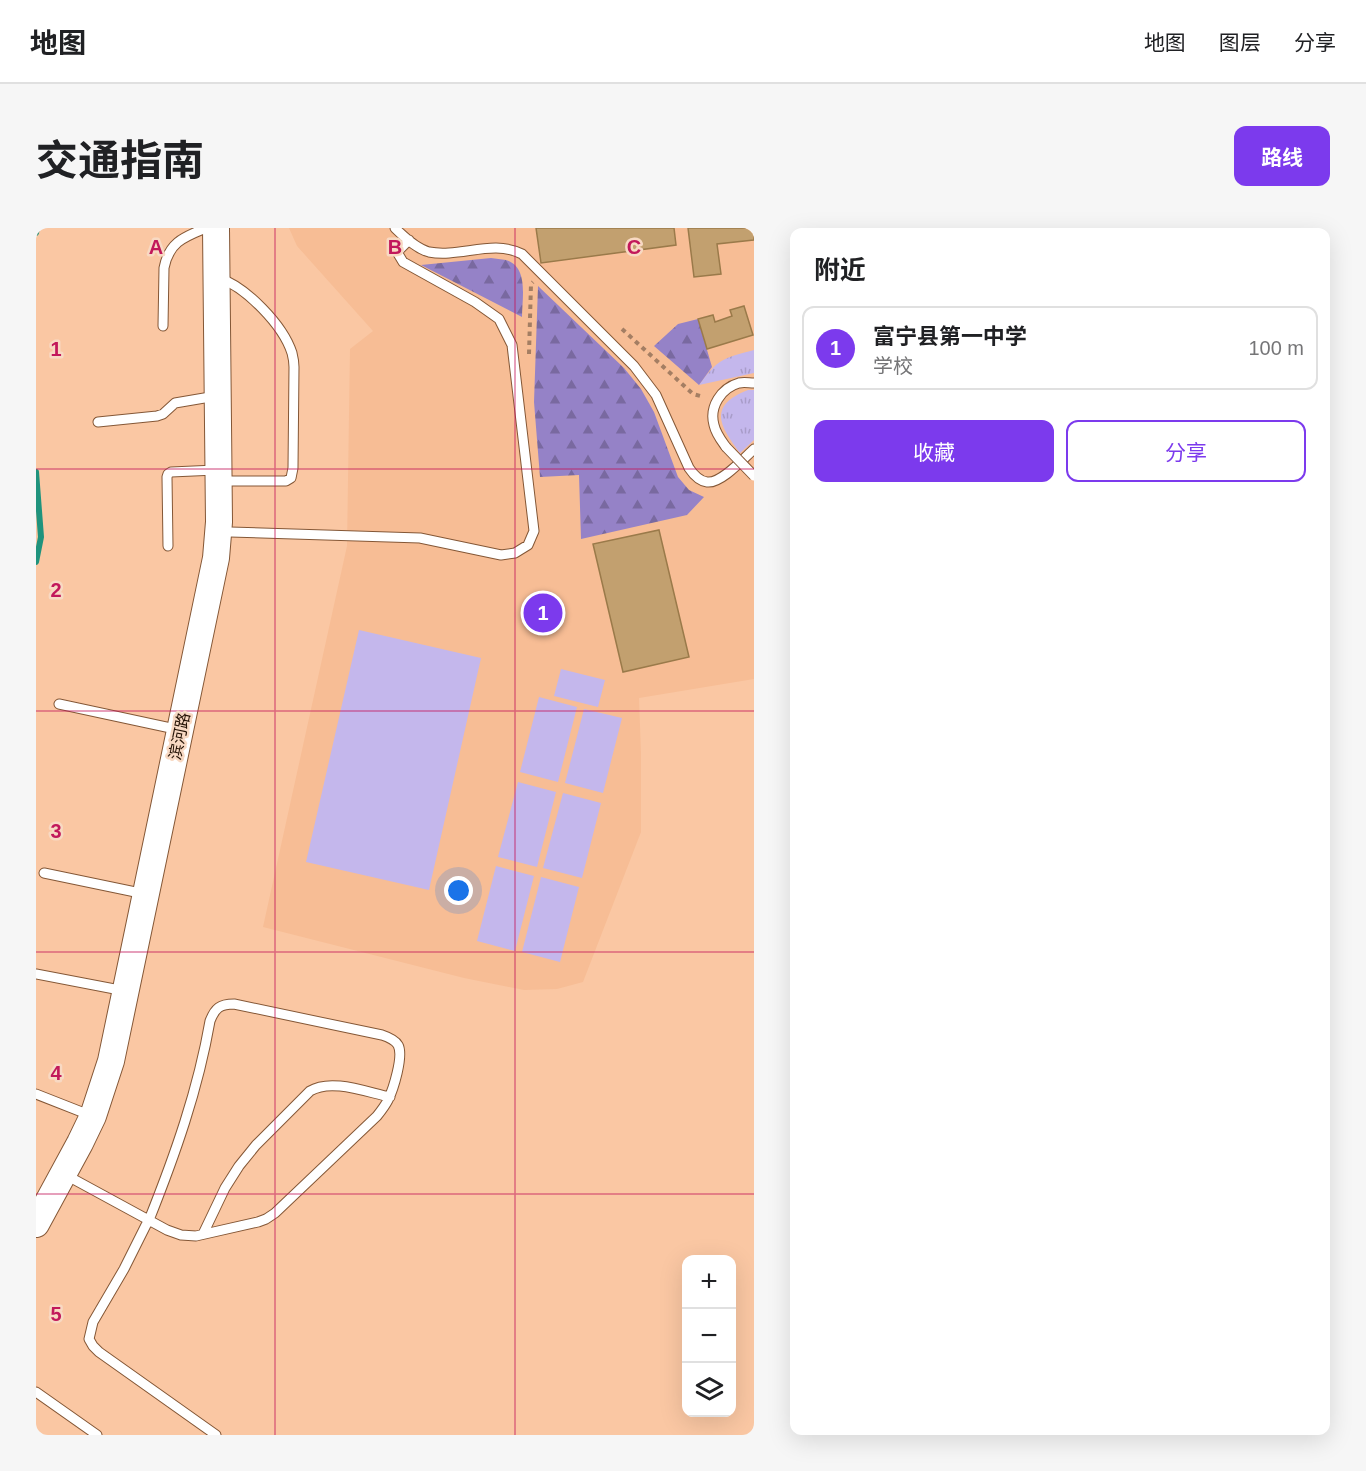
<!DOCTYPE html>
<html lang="zh">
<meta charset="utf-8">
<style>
:root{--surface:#fff;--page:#f6f6f6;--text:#202124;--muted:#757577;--line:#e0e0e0;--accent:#7c3aed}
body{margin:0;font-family:Arial,"Noto Sans SC",sans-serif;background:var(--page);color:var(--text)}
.controls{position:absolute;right:18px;bottom:18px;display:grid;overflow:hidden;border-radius:12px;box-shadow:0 6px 24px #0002}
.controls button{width:54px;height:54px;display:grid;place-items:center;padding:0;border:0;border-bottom:2px solid var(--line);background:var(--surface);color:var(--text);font:30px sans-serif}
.you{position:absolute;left:423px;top:663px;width:21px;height:21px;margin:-15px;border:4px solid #fff;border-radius:50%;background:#1a73e8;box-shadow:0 0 0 9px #1a73e833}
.badge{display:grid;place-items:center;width:39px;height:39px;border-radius:50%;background:var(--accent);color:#fff;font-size:20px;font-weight:700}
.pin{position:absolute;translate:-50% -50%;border:3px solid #fff;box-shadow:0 2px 6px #0006}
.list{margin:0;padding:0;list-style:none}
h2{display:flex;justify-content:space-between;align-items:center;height:78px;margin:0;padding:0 24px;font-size:26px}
h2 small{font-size:20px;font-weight:400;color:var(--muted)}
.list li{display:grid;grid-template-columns:39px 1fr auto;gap:18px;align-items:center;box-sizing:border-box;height:84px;margin:0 12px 12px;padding:0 12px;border:2px solid var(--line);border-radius:12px}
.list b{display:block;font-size:22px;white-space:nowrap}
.list p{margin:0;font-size:20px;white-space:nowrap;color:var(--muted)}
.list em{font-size:20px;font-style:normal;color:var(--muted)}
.actions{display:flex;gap:12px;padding:18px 24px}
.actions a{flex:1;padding:14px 0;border:2px solid var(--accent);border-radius:12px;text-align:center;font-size:21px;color:var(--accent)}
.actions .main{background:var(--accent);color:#fff}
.icon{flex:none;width:33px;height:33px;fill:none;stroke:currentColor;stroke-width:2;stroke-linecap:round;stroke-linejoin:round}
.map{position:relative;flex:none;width:718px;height:1207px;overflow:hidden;border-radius:12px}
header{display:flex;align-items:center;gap:36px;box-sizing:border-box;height:84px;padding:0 30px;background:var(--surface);border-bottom:2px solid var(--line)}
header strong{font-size:28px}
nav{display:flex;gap:33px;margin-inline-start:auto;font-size:21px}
.intro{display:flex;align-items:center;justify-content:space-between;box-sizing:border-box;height:144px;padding:0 36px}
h1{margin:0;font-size:42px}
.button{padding:15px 27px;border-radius:12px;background:var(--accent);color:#fff;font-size:21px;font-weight:700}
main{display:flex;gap:36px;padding:0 36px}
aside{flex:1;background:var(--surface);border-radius:12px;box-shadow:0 6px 24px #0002}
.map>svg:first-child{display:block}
.built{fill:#f7bd95}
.grass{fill:url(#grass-tufts)}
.forest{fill:url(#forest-firs)}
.park{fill:#c4b7ec}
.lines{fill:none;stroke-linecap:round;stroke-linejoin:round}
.stream{stroke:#1f937d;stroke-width:6}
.building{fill:#c2a06f;stroke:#9a7a4a;stroke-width:1.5}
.lane-casing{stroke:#845736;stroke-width:11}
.secondary-casing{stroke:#845736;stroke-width:28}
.path{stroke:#a47e63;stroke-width:4;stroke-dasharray:4.5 4.5;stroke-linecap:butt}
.lane{stroke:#fff;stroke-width:9}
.secondary{stroke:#fff;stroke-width:26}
.lane-bridge-casing{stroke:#845736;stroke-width:11;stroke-linecap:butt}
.lane-bridge{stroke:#fff;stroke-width:9}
.grid{fill:none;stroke:#c2185b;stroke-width:1.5;stroke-opacity:0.55}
.labels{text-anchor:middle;stroke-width:5;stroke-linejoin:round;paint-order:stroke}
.street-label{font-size:16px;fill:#251306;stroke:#f8d9c3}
.grid-label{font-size:20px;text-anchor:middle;font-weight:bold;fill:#c2185b;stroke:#f8d9c3;stroke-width:5;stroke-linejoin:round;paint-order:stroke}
</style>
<header>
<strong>地图</strong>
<nav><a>地图</a><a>图层</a><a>分享</a></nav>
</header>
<div class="intro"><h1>交通指南</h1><a class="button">路线</a></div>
<main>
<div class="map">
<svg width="718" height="1207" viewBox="0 0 718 1207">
<defs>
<pattern id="grass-tufts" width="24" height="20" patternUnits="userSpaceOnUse" patternTransform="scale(1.5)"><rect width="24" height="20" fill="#c4b7ec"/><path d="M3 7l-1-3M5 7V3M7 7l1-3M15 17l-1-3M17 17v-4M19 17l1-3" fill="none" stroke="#a89cc9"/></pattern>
<pattern id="forest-firs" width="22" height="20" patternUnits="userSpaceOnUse" patternTransform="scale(1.5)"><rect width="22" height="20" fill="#9582c7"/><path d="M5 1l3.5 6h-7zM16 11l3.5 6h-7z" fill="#7969a0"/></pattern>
</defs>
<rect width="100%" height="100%" fill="#fac7a3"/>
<path class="built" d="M253 0H718V451L603 470 605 526V604L547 754 521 761 488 762 428 750 227 699 311 318 314 121 337 103 261 18Z"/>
<path class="grass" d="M718 122V145L663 157C682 131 687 130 718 122Z
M712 162H718V212L704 225C684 198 671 178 712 162Z"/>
<path class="forest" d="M455 30C460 31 465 31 470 32 493 39 486 70 486 89L385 37Z
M502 58 588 140 605 161 618 184 642 249 653 262 668 269 651 287 545 311 543 247 504 249 498 174Z
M662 91 676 139 663 157 618 118 642 96Z"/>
<path class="park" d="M323 402 445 430 393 662 270 634Z
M525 441 569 452 562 479 518 468Z
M503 469 541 479 522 554 484 544Z
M548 481 586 490 567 565 529 555Z
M482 554 520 564 501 639 462 629Z
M527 565 565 575 546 650 507 640Z
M460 638 498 648 479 723 441 713Z
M505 649 543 659 524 734 486 724Z"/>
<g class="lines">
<path class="stream" d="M0 5 1 0
M0 244 5 309 0 334"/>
</g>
<path class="building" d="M500 0H638L640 17 505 35Z
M652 0H718V12L681 16 685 46 658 49Z
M708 78 717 107 671 121 662 91 677 87 679 94 696 88 694 82Z
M623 302 653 429 587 444 557 316Z"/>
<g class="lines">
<g class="lane-casing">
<path id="lane" d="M359 0C367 8 382 21 393 24 424 30 457 11 486 26L598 138 620 167 653 240C657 246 663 253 671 254 685 256 708 230 718 221
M183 50C210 59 247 97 256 125 257 129 258 134 258 139L257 240 255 250 250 253H185
M127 98 128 40C133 14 148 9 170 0
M62 194 121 188 127 186 139 175 180 168
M690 219C685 212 680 206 678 197 673 179 685 160 703 155 708 154 713 155 718 155
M194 304 384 310 465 327 479 325 492 317 498 303 476 117 463 91 439 74 367 34 361 24 373 12
M132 318 131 249 132 246 135 244 180 242
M23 476 144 502
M8 645 109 666
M0 746 89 763
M0 866 56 888
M28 946 131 1002 145 1007 160 1008 222 994 230 991 239 985 341 888C345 883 349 878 352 872 357 862 368 828 362 817 359 812 352 809 346 807L198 776C184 776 179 780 174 793 162 862 139 927 113 992L110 997 88 1041 57 1094 53 1111 57 1118 63 1124 180 1207
M167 1006 189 960 203 938 220 917 274 863C295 850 330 864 354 869
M0 1164 61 1207"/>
</g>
<g class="secondary-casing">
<path id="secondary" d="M0 996 44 915 57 888 75 833 180 330 183 294 180 0"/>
</g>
<path class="path" d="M586 101 657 166 668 169
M493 126 495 56 497 54"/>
<use href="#lane" class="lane"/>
<use href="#secondary" class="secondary"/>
<g class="lane-bridge-casing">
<path id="lane-bridge" d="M690 219 718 248"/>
</g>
<use href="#lane-bridge" class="lane-bridge"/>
</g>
<path class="grid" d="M239 0V1207M479 0V1207M0 241H718M0 483H718M0 724H718M0 966H718"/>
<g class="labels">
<g class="street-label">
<text transform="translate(143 508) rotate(-78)" y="6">滨河路</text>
</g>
</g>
<g class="grid-label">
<text x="120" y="26">A</text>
<text x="359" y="26">B</text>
<text x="598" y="26">C</text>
<text x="20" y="128">1</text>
<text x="20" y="369">2</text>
<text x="20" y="610">3</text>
<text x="20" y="852">4</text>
<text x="20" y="1093">5</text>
</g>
</svg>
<div class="controls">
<button>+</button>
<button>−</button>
<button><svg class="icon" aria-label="layers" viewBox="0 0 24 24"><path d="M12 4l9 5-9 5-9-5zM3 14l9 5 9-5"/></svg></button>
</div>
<div class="you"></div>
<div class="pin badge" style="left:507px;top:385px">1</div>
</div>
<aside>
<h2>附近<small></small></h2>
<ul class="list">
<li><span class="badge">1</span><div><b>富宁县第一中学</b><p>学校</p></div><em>100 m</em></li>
</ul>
<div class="actions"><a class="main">收藏</a><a>分享</a></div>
</aside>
</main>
